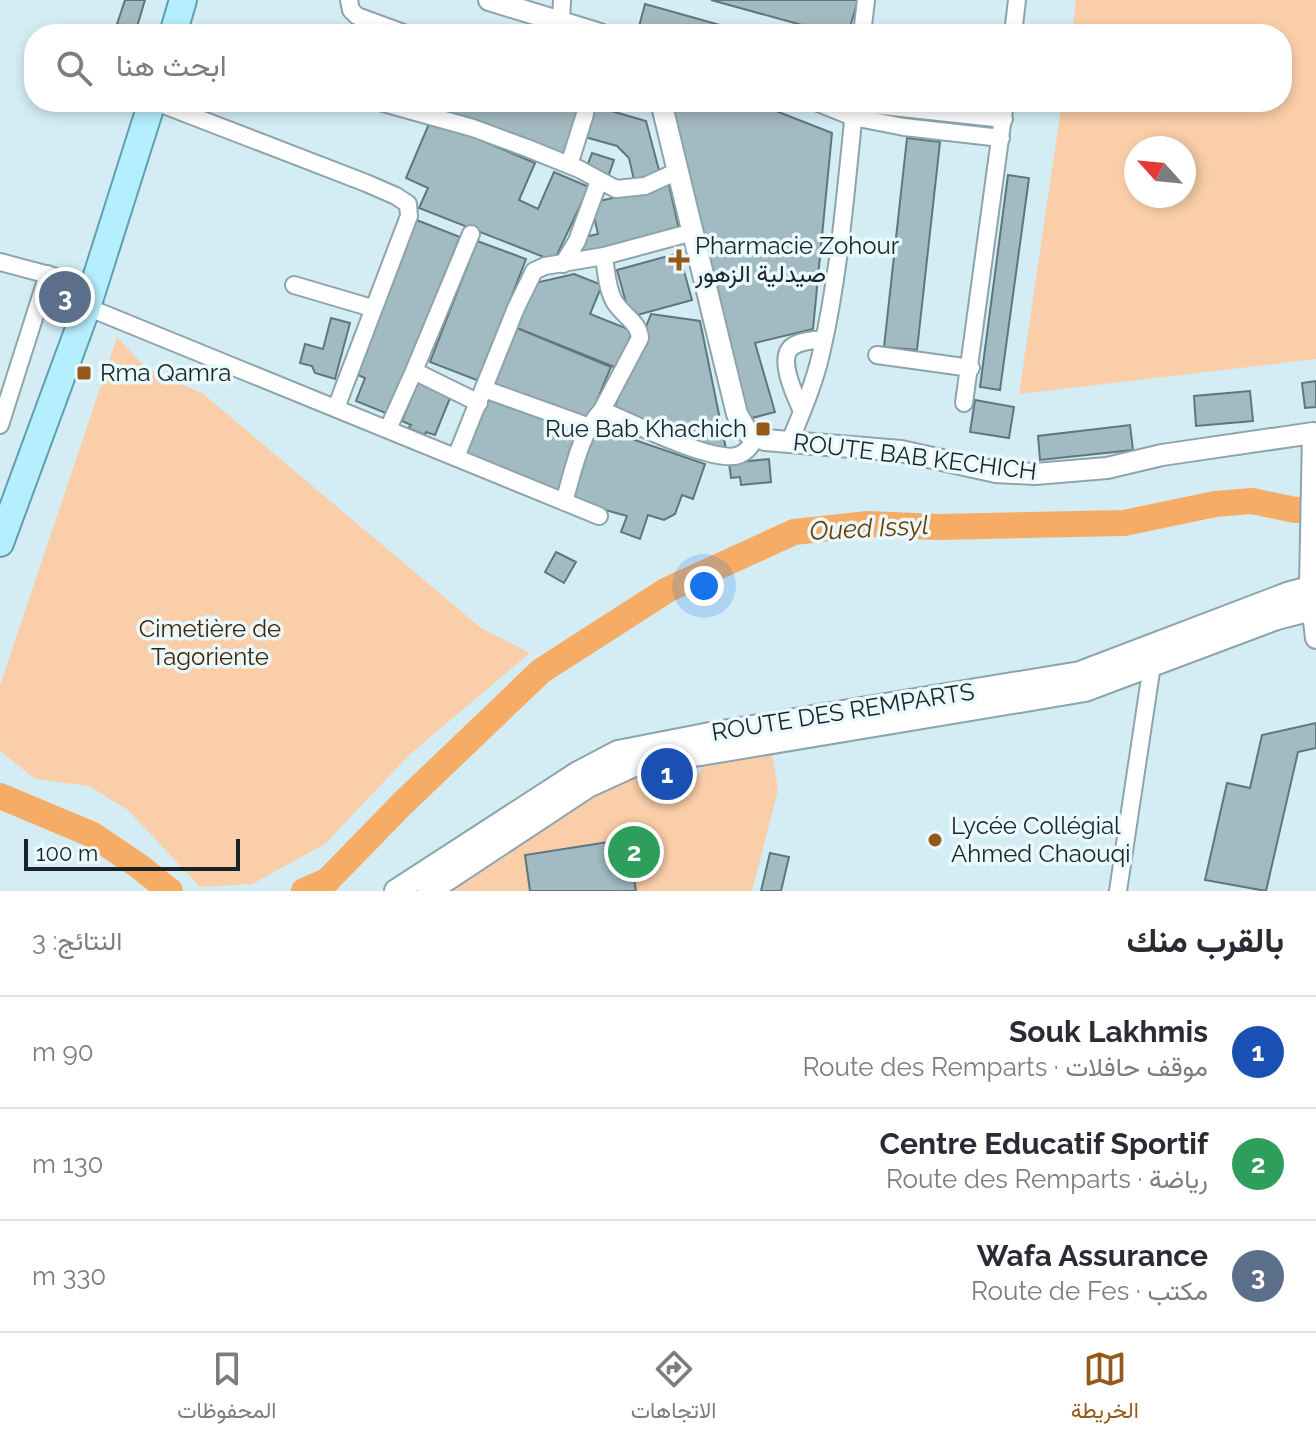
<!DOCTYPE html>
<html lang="ar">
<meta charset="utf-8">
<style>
:root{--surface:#fff;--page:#f7f7f7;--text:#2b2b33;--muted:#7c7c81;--line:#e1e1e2;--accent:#955a19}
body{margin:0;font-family:Raleway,Vazirmatn,sans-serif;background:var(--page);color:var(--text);direction:rtl}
.compass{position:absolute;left:1124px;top:136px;width:72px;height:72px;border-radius:50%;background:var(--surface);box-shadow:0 4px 12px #0003;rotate:297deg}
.scale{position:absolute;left:24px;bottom:20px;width:216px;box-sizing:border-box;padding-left:8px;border:4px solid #1a2325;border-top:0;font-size:22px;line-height:28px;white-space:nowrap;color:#1a2325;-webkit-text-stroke:6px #eaf9fd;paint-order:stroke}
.you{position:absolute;left:704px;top:586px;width:28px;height:28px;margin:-20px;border:6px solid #fff;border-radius:50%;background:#1a73e8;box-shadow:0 0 0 12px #1a73e833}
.badge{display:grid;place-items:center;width:52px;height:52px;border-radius:50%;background:var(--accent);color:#fff;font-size:26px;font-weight:700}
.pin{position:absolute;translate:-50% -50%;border:4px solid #fff;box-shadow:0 2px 8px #0006}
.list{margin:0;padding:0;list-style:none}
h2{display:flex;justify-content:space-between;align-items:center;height:104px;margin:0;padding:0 32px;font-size:34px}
h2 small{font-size:26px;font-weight:400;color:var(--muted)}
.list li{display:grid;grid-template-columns:52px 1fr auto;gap:24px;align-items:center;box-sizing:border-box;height:112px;padding:0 32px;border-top:2px solid var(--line)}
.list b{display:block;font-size:30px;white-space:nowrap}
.list p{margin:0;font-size:26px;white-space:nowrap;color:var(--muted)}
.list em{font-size:26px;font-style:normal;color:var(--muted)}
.icon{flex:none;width:44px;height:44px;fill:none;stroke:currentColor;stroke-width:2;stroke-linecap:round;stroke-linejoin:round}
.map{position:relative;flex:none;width:1316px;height:891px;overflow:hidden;direction:ltr}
.search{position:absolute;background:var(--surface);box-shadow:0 4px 12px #0003;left:24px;right:24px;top:24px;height:88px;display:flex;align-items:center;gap:20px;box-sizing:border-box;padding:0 28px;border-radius:32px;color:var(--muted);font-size:30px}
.sheet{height:440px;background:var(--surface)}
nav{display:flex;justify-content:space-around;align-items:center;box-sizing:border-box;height:112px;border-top:2px solid var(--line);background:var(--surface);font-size:22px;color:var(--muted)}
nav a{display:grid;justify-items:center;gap:4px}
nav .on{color:var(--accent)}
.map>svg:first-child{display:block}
.green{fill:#facea8;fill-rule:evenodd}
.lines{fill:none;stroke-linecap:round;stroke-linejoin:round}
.river{stroke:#f6ac65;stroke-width:26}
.building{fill:#a2bac1;stroke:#5f767c;stroke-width:2}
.minor-casing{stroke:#8da4ac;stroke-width:20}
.tertiary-casing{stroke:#8da4ac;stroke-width:24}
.secondary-casing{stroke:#8da4ac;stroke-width:26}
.primary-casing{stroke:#5f9fb1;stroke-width:30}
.minor{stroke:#fff;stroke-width:16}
.tertiary{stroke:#fff;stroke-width:20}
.secondary{stroke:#fff;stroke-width:22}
.primary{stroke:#b5eefe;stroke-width:26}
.poi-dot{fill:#955a19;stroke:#eaf9fd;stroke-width:3}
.labels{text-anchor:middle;stroke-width:7;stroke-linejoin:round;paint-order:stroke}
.poi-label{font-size:24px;fill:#1a2325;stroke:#eaf9fd;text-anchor:start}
.street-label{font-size:24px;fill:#1a2325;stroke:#eaf9fd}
.park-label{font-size:24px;fill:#412405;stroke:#eaf9fd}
.water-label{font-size:26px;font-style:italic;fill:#6c3d02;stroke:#eaf9fd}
</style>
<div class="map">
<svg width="1316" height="891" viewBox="0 0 1316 891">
<rect width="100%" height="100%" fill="#d4edf5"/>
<path class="green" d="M1076 0H1316V359L1019 394 1062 102H1282V34H1072ZM1184 148V196H1136V148Z
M117 337 148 370 202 393 481 628 530 653 409 755 325 844 252 884 200 887 128 810 89 786 35 779 0 751V686Z
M772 753 778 790 752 891H451L561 813 632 777 655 781 700 774 704 760Z"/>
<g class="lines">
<path class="river" d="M0 796 93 835 140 867 170 891
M304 891 327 881 402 804 541 671 667 590 794 532 868 524 938 527 1124 523 1215 504 1252 501 1295 510 1316 509"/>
</g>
<path class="building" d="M125 0H145L136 30 117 24Z
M711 0H858L848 34H807L809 27Z
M645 4 752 34H637Z
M411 102H582L567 158 410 105Z
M665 102H753L832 133 813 329 755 343 775 412 748 419Z
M594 106 646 121 660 174 634 180 629 158 617 146 585 137Z
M431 119 535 163 519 200 538 209 554 172 589 187 554 261 419 208 428 188 406 178Z
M907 138 940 142 917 350 884 347Z
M592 153 614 160 607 180 585 172Z
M1008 175 1029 178 1000 390 980 387Z
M669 185 680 234 584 256 580 238 598 234 591 203Z
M414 219 460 237 388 414 356 401 365 378 351 372Z
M477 241 526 259 479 381 430 362Z
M679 253 692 300 630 317 617 270Z
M574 274 602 285 590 314 633 331 617 368 517 328 535 283Z
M50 285 69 292 61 316 42 310Z
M651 314 700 321 727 454 614 409Z
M331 318 350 323 335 379 315 373 312 366 300 363 305 344 323 349Z
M517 328 611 367 588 422 493 387Z
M419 379 452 393 435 435 426 432 425 435 408 428 411 425 402 421Z
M1316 381V407L1305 408 1302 383Z
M1250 391 1253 421 1196 426 1194 396Z
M490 394 584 431 559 493 465 456Z
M975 400 1014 407 1009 438 970 432Z
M1130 425 1133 450 1040 460 1038 436Z
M597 427 705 464 693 499 682 495 675 514 664 520 648 515 640 539 621 532 627 516 569 500Z
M769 459 771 482 741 485 740 477 731 478 729 463Z
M556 552 576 562 564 583 545 572Z
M1316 723V748L1298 752 1266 891 1205 880 1227 783 1250 788 1262 735Z
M628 839 636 891H530L525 855Z
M770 853 789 857 781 891H761Z"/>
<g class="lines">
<g class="minor-casing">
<path id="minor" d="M349 0 351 10 357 16 406 34
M561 22 562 0
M862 34 866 0
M1013 34 1017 0
M156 102 366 183 396 196 408 204 409 216 336 408
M380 102 473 128 527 148 579 169 616 189 645 186 678 171
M816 102 853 117 904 127 1001 138
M845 105 855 103 1004 119
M569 165 585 114 586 102
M0 262 94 287
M563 264 577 241 599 181
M294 285 372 308
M87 307 599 516
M877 355 971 368
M414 371 471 234
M484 389 590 427
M964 403 1005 102
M602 410C628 421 716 465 739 455 747 452 752 445 756 437
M802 411C796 398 776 357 793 346 801 341 814 340 824 339
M0 425 48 274
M388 429 414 371 479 403
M790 441C802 412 814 384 821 354 840 272 846 186 855 102
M456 457 516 308 534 271 545 266 604 256 693 232
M564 502C573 472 580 433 602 410L640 338C639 322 622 315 614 301 607 288 606 271 604 256
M1118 891 1152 665"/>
</g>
<g class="tertiary-casing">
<path id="tertiary" d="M489 0 600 34
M661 102 737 414 748 433 765 440 901 451 996 472 1035 474 1107 468 1162 455 1313 433 1310 587 1316 638"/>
</g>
<g class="secondary-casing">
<path id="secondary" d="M396 891 578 773 618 752 710 734 1080 673 1290 593 1316 586
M429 891 588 786 634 765 1085 690 1277 618 1316 608"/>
</g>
<g class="primary-casing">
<path id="primary" d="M173 34 183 0
M0 543 87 307 152 102"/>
</g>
<use href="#minor" class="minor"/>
<use href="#tertiary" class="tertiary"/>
<use href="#secondary" class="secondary"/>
<use href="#primary" class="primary"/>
</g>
<g class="poi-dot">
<path d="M675 248h8v8h8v8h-8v8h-8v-8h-8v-8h8z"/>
<rect x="76" y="365" width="16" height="16" rx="4"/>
<rect x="755" y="421" width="16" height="16" rx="4"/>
<circle cx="935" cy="840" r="8"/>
</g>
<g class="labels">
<g class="poi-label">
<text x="695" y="254">Pharmacie Zohour<tspan x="695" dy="28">صيدلية الزهور</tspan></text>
<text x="100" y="381">Rma Qamra</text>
<text x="747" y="437" text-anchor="end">Rue Bab Khachich</text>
<text x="951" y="834">Lycée Collégial<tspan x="951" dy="28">Ahmed Chaouqi</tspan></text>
</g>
<g class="street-label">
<text transform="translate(915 457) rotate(7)" y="8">ROUTE BAB KECHICH</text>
<text transform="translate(843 712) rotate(-9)" y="8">ROUTE DES REMPARTS</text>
</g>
<g class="park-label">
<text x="210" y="637">Cimetière de<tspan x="210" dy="28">Tagoriente</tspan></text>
</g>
<g class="water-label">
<text transform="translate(869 528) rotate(-3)" y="9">Oued Issyl</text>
</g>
</g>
</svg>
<svg class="compass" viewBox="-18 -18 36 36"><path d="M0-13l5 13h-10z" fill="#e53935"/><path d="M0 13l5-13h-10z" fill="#7c7c81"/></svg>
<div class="scale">100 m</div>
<div class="you"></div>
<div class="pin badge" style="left:667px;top:774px;background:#1a4fb4">1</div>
<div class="pin badge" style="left:634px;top:852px;background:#2e9e5b">2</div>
<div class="pin badge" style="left:65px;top:297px;background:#5c6f8a">3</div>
<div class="search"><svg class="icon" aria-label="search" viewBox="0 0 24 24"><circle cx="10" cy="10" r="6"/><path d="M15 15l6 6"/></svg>ابحث هنا</div>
</div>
<section class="sheet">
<h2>بالقرب منك<small>النتائج: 3</small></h2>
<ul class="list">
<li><span class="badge" style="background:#1a4fb4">1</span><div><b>Souk Lakhmis</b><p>موقف حافلات · Route des Remparts</p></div><em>90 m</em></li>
<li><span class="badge" style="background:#2e9e5b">2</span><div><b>Centre Educatif Sportif</b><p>رياضة · Route des Remparts</p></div><em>130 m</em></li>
<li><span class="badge" style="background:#5c6f8a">3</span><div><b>Wafa Assurance</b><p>مكتب · Route de Fes</p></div><em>330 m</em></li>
</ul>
</section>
<nav>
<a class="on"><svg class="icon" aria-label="map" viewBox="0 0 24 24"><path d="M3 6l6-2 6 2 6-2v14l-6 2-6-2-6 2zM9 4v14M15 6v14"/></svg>الخريطة</a>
<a><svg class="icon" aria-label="directions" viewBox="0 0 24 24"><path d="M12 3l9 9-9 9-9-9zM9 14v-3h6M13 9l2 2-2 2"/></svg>الاتجاهات</a>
<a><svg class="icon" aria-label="saved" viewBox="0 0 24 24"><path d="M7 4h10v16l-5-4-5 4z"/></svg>المحفوظات</a>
</nav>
